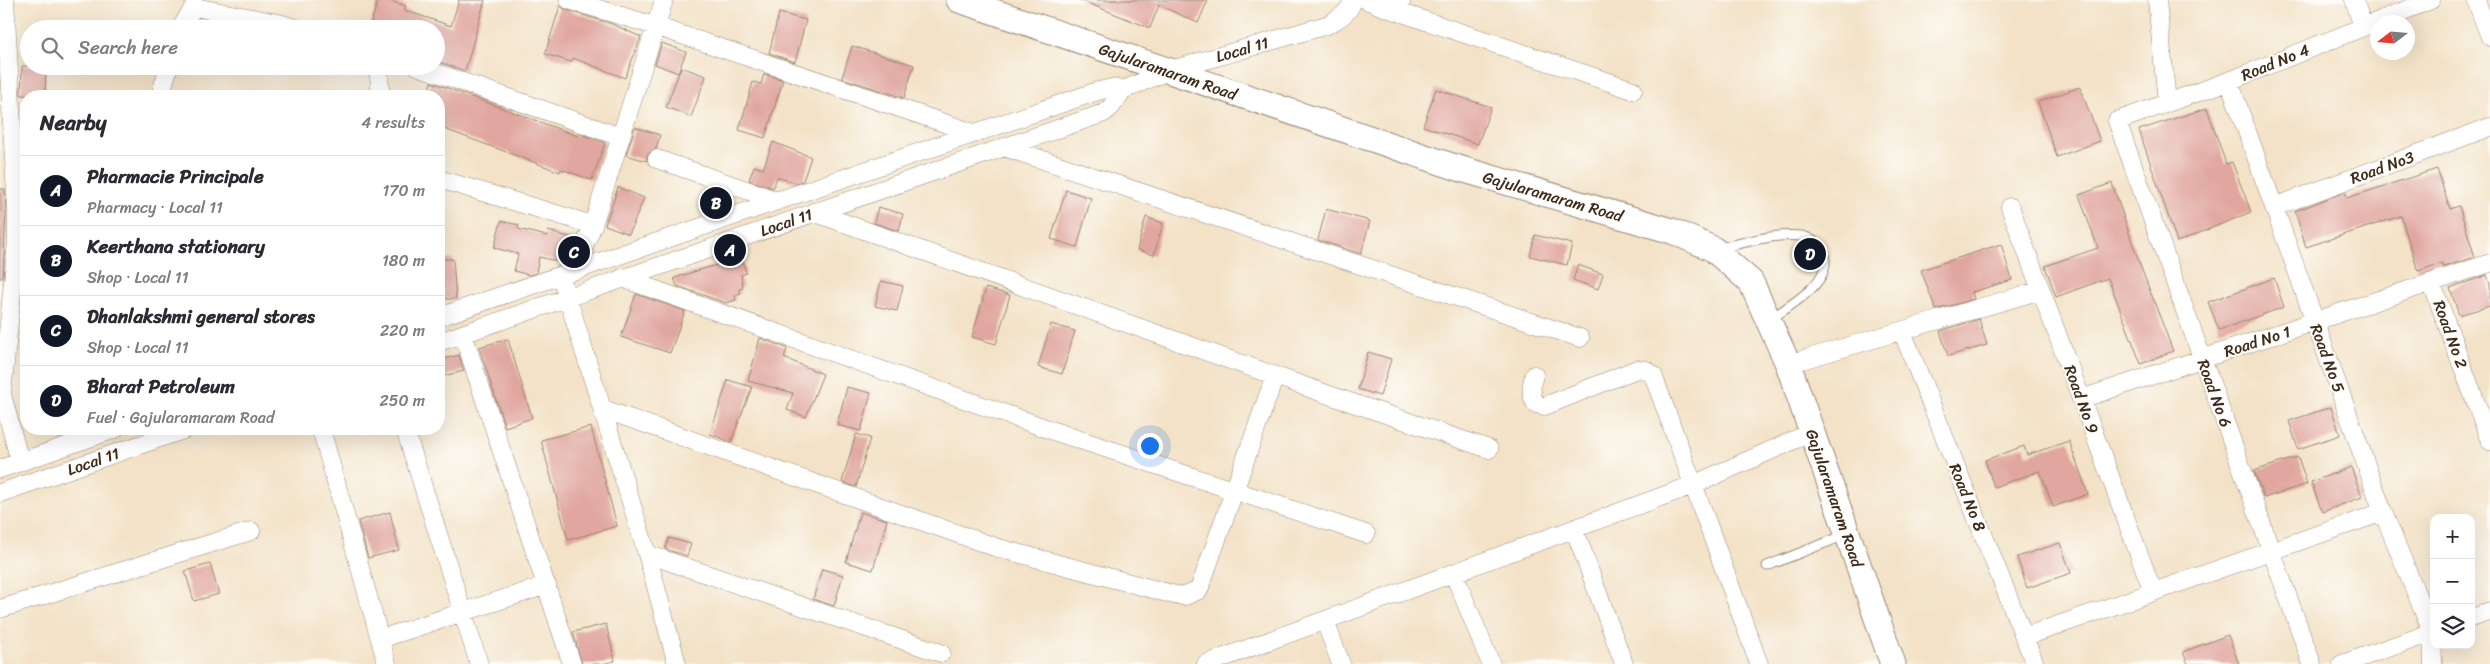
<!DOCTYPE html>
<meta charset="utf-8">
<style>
:root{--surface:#fff;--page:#f7f7f7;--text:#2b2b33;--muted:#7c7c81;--line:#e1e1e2;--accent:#111827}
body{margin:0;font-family:Sriracha,sans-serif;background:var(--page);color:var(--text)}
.controls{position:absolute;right:15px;bottom:15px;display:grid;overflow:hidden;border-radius:10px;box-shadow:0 5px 20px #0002}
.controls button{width:45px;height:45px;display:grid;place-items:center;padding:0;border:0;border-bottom:1px solid var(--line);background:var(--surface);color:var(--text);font:25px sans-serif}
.compass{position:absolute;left:2370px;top:15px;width:45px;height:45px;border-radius:50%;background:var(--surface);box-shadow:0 5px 20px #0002;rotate:254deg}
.you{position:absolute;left:1149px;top:445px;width:18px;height:18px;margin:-12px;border:4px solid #fff;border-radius:50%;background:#1a73e8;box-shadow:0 0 0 8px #1a73e833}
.badge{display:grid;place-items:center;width:32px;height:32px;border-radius:50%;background:var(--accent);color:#fff;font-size:16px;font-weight:700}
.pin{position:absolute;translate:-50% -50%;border:2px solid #fff;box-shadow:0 1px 5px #0006}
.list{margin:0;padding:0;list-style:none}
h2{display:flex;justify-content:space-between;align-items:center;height:65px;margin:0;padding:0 20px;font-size:21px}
h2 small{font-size:16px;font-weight:400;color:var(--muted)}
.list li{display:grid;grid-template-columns:32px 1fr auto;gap:15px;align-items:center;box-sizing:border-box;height:70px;padding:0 20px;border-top:1px solid var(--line)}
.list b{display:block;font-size:19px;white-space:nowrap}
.list p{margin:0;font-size:16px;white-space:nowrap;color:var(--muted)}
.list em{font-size:16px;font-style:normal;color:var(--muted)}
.icon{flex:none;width:28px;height:28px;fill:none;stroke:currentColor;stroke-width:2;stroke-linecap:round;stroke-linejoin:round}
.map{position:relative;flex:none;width:2490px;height:664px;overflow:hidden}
.search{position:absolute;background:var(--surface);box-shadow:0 5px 20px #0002;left:20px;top:20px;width:425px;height:55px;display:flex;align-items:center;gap:12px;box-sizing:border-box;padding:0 18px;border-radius:28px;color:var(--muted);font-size:19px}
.panel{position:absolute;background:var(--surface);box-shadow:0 5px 20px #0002;left:20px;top:90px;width:425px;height:345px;border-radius:20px}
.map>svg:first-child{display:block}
.building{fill:#e0a69f}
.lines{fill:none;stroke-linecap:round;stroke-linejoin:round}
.lane-casing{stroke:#978672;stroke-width:11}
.street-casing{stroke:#978672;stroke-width:19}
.secondary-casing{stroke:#978672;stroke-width:27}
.lane{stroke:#fff;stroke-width:9}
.street{stroke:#fff;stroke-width:18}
.secondary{stroke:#fff;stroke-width:25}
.labels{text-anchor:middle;stroke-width:4;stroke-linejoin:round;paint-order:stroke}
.street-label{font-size:16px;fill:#3b2a1e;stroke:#fdfcf7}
</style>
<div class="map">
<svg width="2490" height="664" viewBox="0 0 2490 664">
<rect width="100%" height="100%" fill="#fdfcf7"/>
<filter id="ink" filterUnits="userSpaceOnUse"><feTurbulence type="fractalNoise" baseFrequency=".02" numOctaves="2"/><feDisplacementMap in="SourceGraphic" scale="10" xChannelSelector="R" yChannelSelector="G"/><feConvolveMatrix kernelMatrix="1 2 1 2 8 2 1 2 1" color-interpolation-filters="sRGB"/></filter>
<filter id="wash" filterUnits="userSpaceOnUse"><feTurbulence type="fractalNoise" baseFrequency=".0096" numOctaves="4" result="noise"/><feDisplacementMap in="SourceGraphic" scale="20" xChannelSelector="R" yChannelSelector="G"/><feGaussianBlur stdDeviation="1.12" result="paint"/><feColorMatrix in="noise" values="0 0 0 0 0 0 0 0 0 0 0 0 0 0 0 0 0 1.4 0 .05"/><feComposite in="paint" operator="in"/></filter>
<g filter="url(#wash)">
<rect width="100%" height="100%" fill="#f3e2c7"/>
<g id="blocks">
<path class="building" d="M378 0H387L406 6 404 10 451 26 459 0H485L465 71 436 61V29H369Z
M1080 0H1208L1198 23 1159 5 1150 28Z
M560 6 566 10 612 24 641 37 625 78 573 58 571 62 545 54Z
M779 13 806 20 795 62 769 53Z
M662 43 686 52 678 73 655 64Z
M852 46 914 65 904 98 842 78Z
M22 66H46L45 96 21 95Z
M681 67 706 76 691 117 666 107Z
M764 74 783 80 765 138 739 130 753 82 761 84Z
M431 82 578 136V133L605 143 592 180 561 169 560 172 439 127V96H427Z
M2080 87 2100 141 2057 157 2038 102Z
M1436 89 1491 107 1478 144 1423 126Z
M2207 108 2226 164 2232 162 2251 212 2177 242 2139 130Z
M635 127 660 135 656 149 647 155V161L626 155Z
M773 142 811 157 803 181 796 183 777 177 773 188 749 180 754 166 763 169Z
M2437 169 2450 209 2459 206 2475 257 2443 267 2442 263 2418 271 2401 216 2306 247 2295 211 2345 192 2347 198Z
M2112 183 2140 265 2173 351 2141 364 2108 278 2056 297 2045 266 2098 248 2079 195Z
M618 187 644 198 629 234 605 225Z
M705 187 726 194 722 206 700 200Z
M0 189H5L6 212 3 278H0Z
M1066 190 1091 198 1077 247 1051 239Z
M878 207 903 214 899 231 874 223Z
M1326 209 1370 221 1361 254 1318 240Z
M1146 217 1163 223 1154 255 1137 250Z
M501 221 519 225 518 229 547 236 548 231 572 238 564 263 539 257 536 273 529 275 514 271 518 254 494 248Z
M1535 235 1572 244 1567 265 1530 256Z
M2001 244 2012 280 1972 292 1974 299 1936 310 1921 270Z
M742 257 746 273 741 275 743 288 739 289 741 293 735 295 736 300 726 303 677 286 674 278Z
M439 259H453L456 299H439Z
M1578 265 1603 274 1598 289 1573 280Z
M2487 275 2490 285V306L2459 315 2450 288Z
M2274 278 2284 307 2219 330 2208 302Z
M881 281 903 286 897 311 875 306Z
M986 288 1010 295 996 344 972 337Z
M636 294 685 311 670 353 621 337Z
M1979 319 1987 345 1948 356 1940 331Z
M1051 324 1075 331 1062 374 1038 367Z
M760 338 787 348 784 358 823 374 806 417 787 410 793 393 748 381Z
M508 339 532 418 505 427 479 347Z
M1368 352 1391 359 1380 396 1358 389Z
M459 355 464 371 439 377V360Z
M728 380 752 387 731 442 710 434Z
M847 387 871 393 861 431 837 425Z
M2331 407 2340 435 2298 449 2289 421Z
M591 427 617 526 568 540 541 440Z
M856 434 870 438 856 487 842 482Z
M2069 441 2088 494 2053 507 2040 471 1994 487 1985 460 2024 446 2027 455Z
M2298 457 2307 484 2264 498 2254 471Z
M2351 467 2362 497 2322 512 2311 482Z
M390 512 399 550 368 558 358 521Z
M860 512 887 520 873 570 846 562Z
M669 538 691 544 687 556 665 549Z
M2060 543 2071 573 2027 588 2017 557Z
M210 564 219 594 194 601 185 571Z
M822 569 843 575 834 606 813 599Z
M606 624 615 661 601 664H582L573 632Z
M2228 635 2239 664H2188L2183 652Z"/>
</g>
</g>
<g filter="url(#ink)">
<use href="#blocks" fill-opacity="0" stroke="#978672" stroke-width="1"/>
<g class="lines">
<g class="lane-casing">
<path id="lane" d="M1718 248C1745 243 1774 233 1801 236 1810 237 1818 244 1822 251 1838 280 1788 306 1769 320
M1767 566 1845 535"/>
</g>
<g class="street-casing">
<path id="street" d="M5 0 17 212V241L2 394 20 462
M569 0 655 26 974 133
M1366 0 1381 6 1402 0
M2157 0 2167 103
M2354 0 2363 26
M2476 0 2490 37
M1381 6 1633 90
M180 29 194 7 278 23 299 29
M378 66 381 96
M417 66 621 137
M2229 81 2383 512 2432 632 2433 664
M160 96 169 66
M1004 147 1580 338
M657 159 778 201
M439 179 593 225
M2010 207 2153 592
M2274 207 2490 127
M813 212 1332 396 1489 449
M574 270 593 225 664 0
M622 278 1065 435 1366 534
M2432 284 2490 441
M564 286 647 554 677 664
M439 317 1098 91 1112 88 1123 90 1168 71 1327 25C1339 18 1349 14 1353 0
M1902 331 2035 664
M463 334 572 664
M439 342 1104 113 1111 107 1123 90
M1788 364 2041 290
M1534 375C1531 386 1530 394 1536 404L1545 406 1637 369 1646 370 1653 375 1759 664
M2081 399 2490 263
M603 409 998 548 1175 595 1185 596 1199 590 1275 376
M321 429 387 664
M405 429 479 664
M0 469 115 429
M0 493 186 429
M1575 531 1624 664
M647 554 941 653
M1454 574 1491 664
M0 609 251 531
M2471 618 2490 612
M1325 621 1341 664
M2024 637 2383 512
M380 639 547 585
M1206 664 1693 485 1812 432
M2312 664 2117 121 2229 81 2431 0
M2342 664 2434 632"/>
</g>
<g class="secondary-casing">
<path id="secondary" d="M959 0 1458 168 1672 231 1713 249 1751 282 1788 364 1893 664"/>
</g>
<use href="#lane" class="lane"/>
<use href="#street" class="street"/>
<use href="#secondary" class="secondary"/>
</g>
</g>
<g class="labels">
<g class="street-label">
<text transform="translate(1242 49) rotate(-16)" y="6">Local 11</text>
<text transform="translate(2275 62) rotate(-22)" y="6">Road No 4</text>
<text transform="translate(1168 71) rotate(19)" y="6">Gajularamaram Road</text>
<text transform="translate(2382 167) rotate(-20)" y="6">Road No3</text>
<text transform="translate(1553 196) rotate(16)" y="6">Gajularamaram Road</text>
<text transform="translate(786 222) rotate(-19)" y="6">Local 11</text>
<text transform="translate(2451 334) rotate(70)" y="6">Road No 2</text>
<text transform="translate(2257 341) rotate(-18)" y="6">Road No 1</text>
<text transform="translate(2328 358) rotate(70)" y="6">Road No 5</text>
<text transform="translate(2215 393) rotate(70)" y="6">Road No 6</text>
<text transform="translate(2082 399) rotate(70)" y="6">Road No 9</text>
<text transform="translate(93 461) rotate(-19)" y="6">Local 11</text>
<text transform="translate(1968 497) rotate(68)" y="6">Road No 8</text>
<text transform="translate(1835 498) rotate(71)" y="6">Gajularamaram Road</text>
</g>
</g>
</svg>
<div class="controls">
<button>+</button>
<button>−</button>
<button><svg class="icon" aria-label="layers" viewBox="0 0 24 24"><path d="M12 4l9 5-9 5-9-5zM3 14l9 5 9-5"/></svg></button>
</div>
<svg class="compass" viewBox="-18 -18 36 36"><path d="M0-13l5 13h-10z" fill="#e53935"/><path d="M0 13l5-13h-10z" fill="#7c7c81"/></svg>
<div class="you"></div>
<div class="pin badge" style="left:730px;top:250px">A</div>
<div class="pin badge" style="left:716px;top:203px">B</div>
<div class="pin badge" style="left:574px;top:252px">C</div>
<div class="pin badge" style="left:1810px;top:254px">D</div>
<div class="search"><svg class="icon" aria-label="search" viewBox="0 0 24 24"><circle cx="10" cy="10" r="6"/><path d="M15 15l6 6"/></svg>Search here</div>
<section class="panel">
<h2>Nearby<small>4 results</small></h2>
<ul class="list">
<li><span class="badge">A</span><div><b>Pharmacie Principale</b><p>Pharmacy · Local 11</p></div><em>170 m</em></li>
<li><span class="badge">B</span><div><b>Keerthana stationary</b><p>Shop · Local 11</p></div><em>180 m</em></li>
<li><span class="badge">C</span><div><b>Dhanlakshmi general stores</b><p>Shop · Local 11</p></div><em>220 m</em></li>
<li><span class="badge">D</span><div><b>Bharat Petroleum</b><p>Fuel · Gajularamaram Road</p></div><em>250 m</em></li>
</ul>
</section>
</div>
